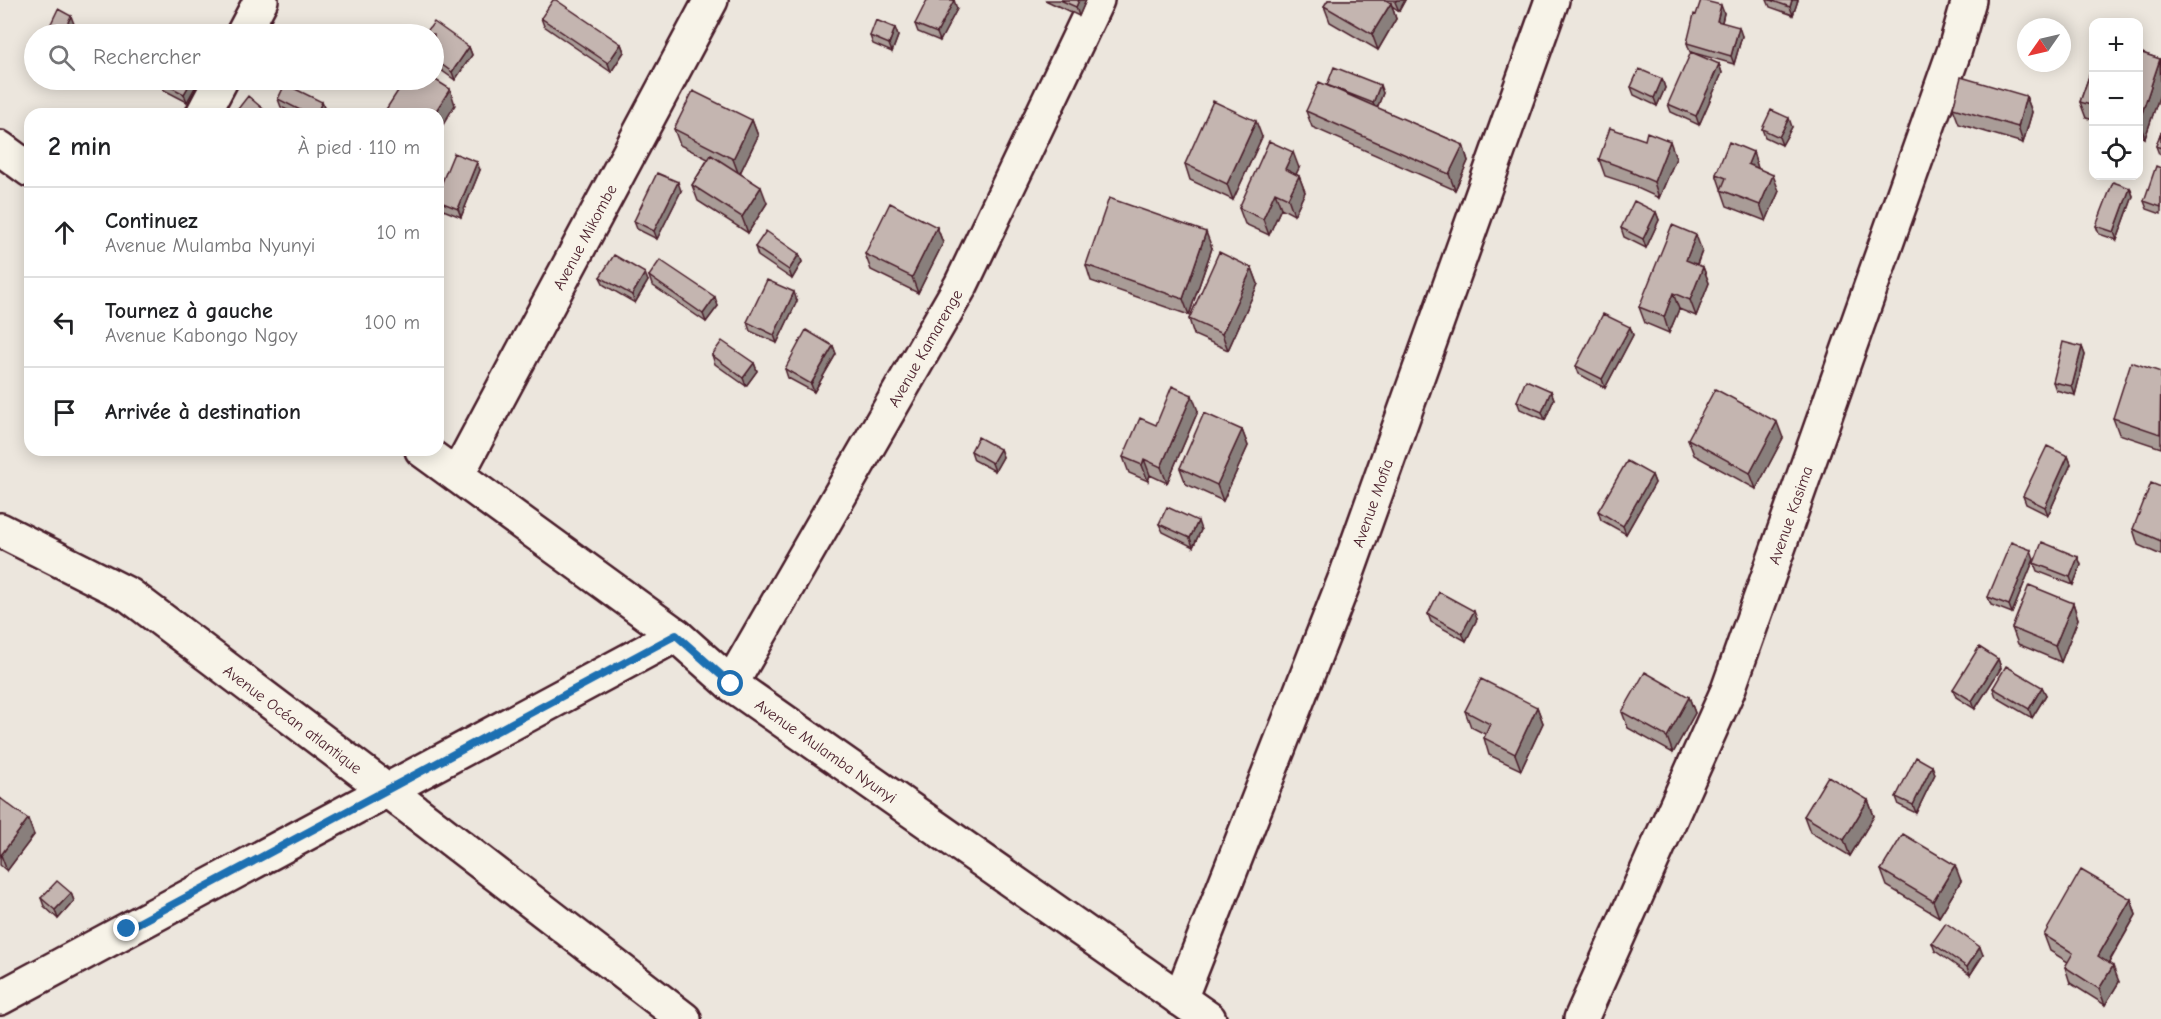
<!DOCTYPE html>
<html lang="fr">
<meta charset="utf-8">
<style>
:root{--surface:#fff;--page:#f6f6f6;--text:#202124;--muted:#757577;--line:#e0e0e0}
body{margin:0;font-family:"Comic Neue",sans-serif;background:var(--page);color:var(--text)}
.controls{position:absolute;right:18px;top:18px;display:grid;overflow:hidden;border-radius:12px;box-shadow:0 3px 15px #0003}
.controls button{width:54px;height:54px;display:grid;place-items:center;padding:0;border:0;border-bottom:2px solid var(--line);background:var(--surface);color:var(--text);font:30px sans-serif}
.compass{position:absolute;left:2017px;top:18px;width:54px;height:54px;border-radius:50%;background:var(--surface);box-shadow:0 3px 15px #0003;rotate:236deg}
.stop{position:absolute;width:18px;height:18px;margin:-14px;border:4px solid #1f6fb2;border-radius:50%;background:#fff}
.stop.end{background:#1f6fb2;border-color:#fff;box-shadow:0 2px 6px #0008}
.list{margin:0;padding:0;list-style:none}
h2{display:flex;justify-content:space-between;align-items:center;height:78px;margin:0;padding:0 24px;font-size:26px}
h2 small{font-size:20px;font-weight:400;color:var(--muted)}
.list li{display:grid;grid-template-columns:39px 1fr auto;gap:18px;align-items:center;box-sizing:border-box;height:90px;padding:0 24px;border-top:2px solid var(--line)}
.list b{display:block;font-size:22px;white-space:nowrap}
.list p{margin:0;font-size:20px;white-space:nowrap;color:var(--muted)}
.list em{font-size:20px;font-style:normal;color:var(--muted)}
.icon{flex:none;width:33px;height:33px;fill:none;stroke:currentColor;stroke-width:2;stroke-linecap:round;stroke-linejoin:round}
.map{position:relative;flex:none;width:2161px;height:1019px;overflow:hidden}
.search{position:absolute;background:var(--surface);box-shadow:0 3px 15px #0003;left:24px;top:24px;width:420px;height:66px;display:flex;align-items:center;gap:15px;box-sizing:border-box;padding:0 21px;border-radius:33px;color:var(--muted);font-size:22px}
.panel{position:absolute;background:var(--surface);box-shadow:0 3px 15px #0003;left:24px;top:108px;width:420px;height:348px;border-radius:18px}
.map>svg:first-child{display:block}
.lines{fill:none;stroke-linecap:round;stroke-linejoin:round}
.street-casing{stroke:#4a1f2b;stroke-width:38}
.street{stroke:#f7f3e8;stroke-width:33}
.wall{fill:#a99c97;stroke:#4a1f2b;stroke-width:1.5}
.shaded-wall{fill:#897f7b;stroke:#4a1f2b;stroke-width:1.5}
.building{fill:#c4b5b0;stroke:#4a1f2b;stroke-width:1.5}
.route{stroke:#1f6fb2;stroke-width:8}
.labels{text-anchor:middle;stroke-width:6;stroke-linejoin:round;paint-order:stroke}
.street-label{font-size:16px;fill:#4a1f2b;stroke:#f7f3e8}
</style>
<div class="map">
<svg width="2161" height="1019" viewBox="0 0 2161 1019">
<rect width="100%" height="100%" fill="#ece6dd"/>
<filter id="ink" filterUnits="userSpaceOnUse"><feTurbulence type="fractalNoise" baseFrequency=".0167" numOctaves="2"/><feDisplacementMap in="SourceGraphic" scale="12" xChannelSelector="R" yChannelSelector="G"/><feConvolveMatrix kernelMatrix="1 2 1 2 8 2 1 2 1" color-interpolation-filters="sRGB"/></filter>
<g filter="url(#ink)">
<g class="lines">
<g class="street-casing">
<g id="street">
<path d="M243 34 261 0"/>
<path d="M203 114 221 80"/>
<path d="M0 148 30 170"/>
<path id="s1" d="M422 450 676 635 731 684 1209 1019"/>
<path id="s2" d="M457 475 711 0"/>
<path id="s3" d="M0 530 129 595 387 790 684 1019"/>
<path id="s4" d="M731 684 961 285 1097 0"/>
<path d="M0 998 676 635"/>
<path id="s5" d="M1180 999 1345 579 1552 0"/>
<path id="s6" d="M1581 1019 1728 690 1955 49 1969 0"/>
</g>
</g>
<use href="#street" class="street"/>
</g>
<path class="wall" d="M1045 0H1086L1079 16Z
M1328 0H1405L1399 11 1392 6 1396 19 1378 50 1330 22 1324 6Z
M1767 0H1798L1793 15 1770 7Z
M957 9 940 41 918 32 915 24Z
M1724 13 1722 22 1742 36 1734 64 1690 52 1687 43 1696 15Z
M541 18 621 44 624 52 611 72 544 26Z
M895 28 898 36 892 52 873 44 870 36Z
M434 34 469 47 472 55 455 80 434 65Z
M2139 52 2160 59 2161 61V91L2145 138 2139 136Z
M2094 62V120L2086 118 2080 102Z
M1719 64 1722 73 1699 125 1671 112 1668 104Z
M1662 79 1665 88 1657 106 1634 95 1631 87Z
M162 80H199L187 102 164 90 161 82Z
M1327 85 1383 93 1377 108 1463 145 1468 161 1455 190 1312 127 1306 111 1328 86Z
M2026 96 2032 112 2023 143 1959 124 1953 108Z
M278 99 322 102 325 111 324 114H295L281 107Z
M752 120 758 136 740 173 767 203 748 233 698 201 692 185 708 159 680 145 674 129Z
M1792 127 1782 145 1765 137 1762 129Z
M2161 132V155L2159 154 2156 146Z
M1262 137 1233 200 1190 180 1185 164Z
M1753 152 1758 169 1779 191 1766 221 1727 206 1716 174Z
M1676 158 1659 198 1637 188 1636 186 1605 176 1599 159Z
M1299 168 1296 174 1299 176 1305 192 1294 215 1281 208 1269 235 1245 224 1239 208Z
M2161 168V214L2147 209 2144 201Z
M480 170 461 217 438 208V192Z
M2130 188 2133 196 2117 240 2099 234 2096 226Z
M681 191 657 239 637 229 634 221Z
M1656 212 1659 220 1646 248 1624 237 1621 228Z
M937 227 943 243 918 293 871 270 865 254Z
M755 247 799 254 802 262 792 279 758 256Z
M1212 248 1189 315 1091 281 1086 265Z
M1702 251 1697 265 1703 267 1709 283 1696 316 1679 309 1669 333 1645 323 1639 307Z
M1252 268 1258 284 1228 350 1194 335 1189 319Z
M649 276 718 306 706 322 652 285Z
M600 277 648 281 635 303 604 285Z
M797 301 777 343 750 331 747 322Z
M1630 327 1633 335 1605 388 1579 374 1576 366Z
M833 346 836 354 814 392 788 378 785 369Z
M2082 347 2085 355 2075 395 2056 390 2053 382Z
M712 355 754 363 757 371 746 386 715 364Z
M2161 372V448L2119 434 2113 418Z
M1551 391 1554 399 1545 420 1520 409 1517 401Z
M1198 411 1167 483 1150 475 1148 481 1129 473 1123 457 1156 425Z
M1242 430 1248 446 1223 501 1186 484 1180 468Z
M1783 438 1756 489 1694 455 1688 439Z
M1000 449 1003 457 995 471 974 460 971 451Z
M2068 456 2071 464 2048 515 2026 504 2023 496Z
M1652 475 1655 483 1626 534 1601 520 1598 511Z
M2161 487V555L2138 545 2133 529Z
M1159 524 1201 530 1193 547 1163 532Z
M2078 557 2081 565 2073 585 2037 571 2034 563Z
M2034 559 2012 613 1991 605 1988 597Z
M2073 603 2078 619 2061 662 2018 644 2012 628Z
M1428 614 1477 619 1466 641 1431 622Z
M1998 659 2001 668 1975 709 1956 697 1953 689Z
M2042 687 2046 695 2032 718 1996 697 1993 688Z
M1689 697 1695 713 1673 753 1628 728 1622 712Z
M1537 707 1543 723 1521 770 1489 755 1484 738 1485 734 1471 727 1465 711Z
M1932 766 1935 774 1916 813 1899 805 1896 797Z
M0 798 34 835 7 871 0 865Z
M1868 800 1874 816 1850 856 1810 832 1804 816Z
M1881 870 1961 881 1939 917 1887 886Z
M71 893 74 901 58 919 44 906 41 898Z
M2131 899 2136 915 2109 963 2119 982 2105 1005 2070 983 2065 967 2068 962 2050 951 2044 935Z
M1932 943 1983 955 1970 975 1935 951Z"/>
<path class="shaded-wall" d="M954 0 957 9 940 41 937 33Z
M1079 0H1086L1079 16 1076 7Z
M1397 0H1405L1399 11 1395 2Z
M1792 0H1798L1793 15 1790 7Z
M1391 3 1396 19 1378 50 1372 34Z
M1721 5 1724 13 1720 30 1717 21Z
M71 16 74 24 69 34H62Z
M1739 27 1742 36 1734 64 1731 56Z
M895 28 898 36 892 52 889 44Z
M621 44 624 52 611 72 608 63Z
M469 47 472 55 455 80 452 72Z
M2160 59 2161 91 2145 138 2139 122Z
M1719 64 1722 73 1699 125 1696 116Z
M1662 79 1665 88 1657 106 1654 98Z
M192 80H199L187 102 184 94Z
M1380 85 1383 93 1376 111 1373 103Z
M450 89 455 105 438 133V114H434Z
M2026 96 2032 112 2023 143 2018 127Z
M322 102 325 111 324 114H316Z
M1789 118 1792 127 1782 145 1779 137Z
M752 120 758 136 739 175 733 159Z
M1256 121 1262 137 1233 200 1227 184Z
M1670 141 1676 158 1659 198 1654 182Z
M1463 145 1468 161 1455 190 1449 174Z
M1293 152 1299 168 1291 185 1285 169Z
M1753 152 1758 168 1753 180 1748 164Z
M477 162 480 170 461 217 458 209Z
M1773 175 1779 191 1766 221 1760 205Z
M1299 176 1305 192 1294 215 1288 198Z
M678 182 681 191 657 239 654 231Z
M761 187 767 203 748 233 742 217Z
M2130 188 2133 196 2117 240 2114 232Z
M1275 192 1281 208 1269 235 1263 219Z
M1656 212 1659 220 1646 248 1643 239Z
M937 227 943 243 918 293 912 277Z
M1206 232 1212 248 1189 315 1183 299Z
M1696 235 1702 251 1692 276 1686 260Z
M799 254 802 262 792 279 789 270Z
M1703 267 1709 283 1696 316 1690 300Z
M1252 268 1258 284 1228 350 1222 334Z
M645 273 648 281 635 303 632 295Z
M794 292 797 301 777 343 774 335Z
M1673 293 1679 309 1669 333 1664 317Z
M715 297 718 306 706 322 703 314Z
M1630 327 1633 335 1605 388 1602 379Z
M833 346 836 354 814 392 811 384Z
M2082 347 2085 355 2075 395 2072 386Z
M754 363 757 371 746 386 743 378Z
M1551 391 1554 399 1545 420 1542 412Z
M1192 395 1198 411 1167 483 1161 467Z
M1777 422 1783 438 1756 489 1750 473Z
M1242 430 1248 446 1223 501 1217 485Z
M1000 449 1003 457 995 471 992 463Z
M2068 456 2071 464 2048 515 2045 507Z
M1144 459 1150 475 1148 481 1142 465Z
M1652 475 1655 483 1626 534 1623 526Z
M1198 521 1201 530 1193 547 1190 538Z
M2031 550 2034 559 2012 613 2009 605Z
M2078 557 2081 565 2073 585 2070 577Z
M2073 603 2078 619 2061 662 2055 646Z
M1474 611 1477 619 1466 641 1462 633Z
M1998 659 2001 668 1975 709 1972 701Z
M2042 687 2046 695 2032 718 2029 709Z
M1689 697 1695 713 1673 753 1667 737Z
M1537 707 1543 723 1521 770 1515 754Z
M1932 766 1935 774 1916 813 1913 805Z
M1868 800 1874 816 1850 856 1844 840Z
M28 819 34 835 7 871 1 855Z
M1955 865 1961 881 1939 917 1933 901Z
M71 893 74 901 58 919 55 910Z
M2131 899 2136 915 2103 972 2098 956Z
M1980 947 1983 955 1970 975 1967 967Z
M2113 966 2119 982 2105 1005 2099 989Z"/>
<path class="building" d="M553 0H556L621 44 608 63 541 18Z
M927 0H954L937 33 915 24Z
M1060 0H1079L1076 7Z
M1328 0H1386L1391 3 1372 34 1324 6Z
M1701 0 1721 5 1717 21 1739 27 1731 56 1687 43 1694 14 1696 15Z
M1770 0H1792L1790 7Z
M58 9 71 16 62 34H46Z
M876 20 895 28 889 44 870 36Z
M434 22 469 47 452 72 434 59V34H425Z
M1691 52 1719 64 1696 116 1668 104Z
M2139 52 2160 59 2139 122Z
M2094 62V106L2080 102Z
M1334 67 1380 85 1373 103 1327 85Z
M1639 69 1662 79 1654 98 1631 87Z
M1961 77 2026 96 2018 127 1953 108Z
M434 79 450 89 434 114H383L405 80Z
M162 80H192L184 94 161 82Z
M1319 82 1463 145 1449 174 1306 111Z
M285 84 322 102 316 114H308L278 99Z
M693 91 752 120 733 159 674 129Z
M248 96 269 114H234Z
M1213 101 1256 121 1227 184 1185 164Z
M1771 110 1789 118 1779 137 1762 129Z
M1610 128 1645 140 1647 132 1670 141 1654 182 1631 172 1632 171 1599 159Z
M2161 132V148L2156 146Z
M1269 141 1293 152 1285 169 1299 176 1288 198 1275 192 1263 219 1239 208Z
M1729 142 1753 152 1748 164 1773 175 1760 205 1721 190 1726 178 1716 174Z
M454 153 477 162 458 209 438 201V192Z
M711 155 761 187 742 217 692 185Z
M2156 166 2161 168V207L2144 201Z
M657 173 678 182 654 231 634 221Z
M2113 182 2130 188 2114 232 2096 226Z
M1109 198 1206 232 1183 299 1086 265Z
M1634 201 1656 212 1643 239 1621 228Z
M890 203 937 227 912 277 865 254Z
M1672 225 1696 235 1686 260 1703 267 1690 300 1673 293 1664 317 1639 307Z
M766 231 799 254 789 270 755 247Z
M1219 252 1252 268 1222 334 1189 319Z
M614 255 645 273 632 295 600 277Z
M660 260 715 297 703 314 649 276Z
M767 280 794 292 774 335 747 322Z
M1603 314 1630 327 1602 379 1576 366Z
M806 330 833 346 811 384 785 369Z
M722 341 754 363 743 378 712 355Z
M2063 342 2082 347 2072 386 2053 382Z
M2131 362 2161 372 2160 434 2113 418Z
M1526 380 1551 391 1542 412 1517 401Z
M1172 386 1192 395 1161 467 1144 459 1142 465 1123 457 1140 418 1156 425Z
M1715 389 1777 422 1750 473 1688 439Z
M1204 413 1242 430 1217 485 1180 468Z
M978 437 1000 449 992 463 971 451Z
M2047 446 2068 456 2045 507 2023 496Z
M1627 461 1652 475 1623 526 1598 511Z
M2151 483 2161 487V541L2133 529Z
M1167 507 1198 521 1190 538 1159 524Z
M2011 542 2031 550 2009 605 1988 597Z
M2042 542 2078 557 2070 577 2034 563Z
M2029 585 2073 603 2055 646 2012 628Z
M1439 592 1474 611 1462 633 1428 614Z
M1979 647 1998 659 1972 701 1953 689Z
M2006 666 2042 687 2029 709 1993 688Z
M1645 672 1689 697 1667 737 1622 712Z
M1481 679 1537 707 1515 754 1484 738 1490 724 1465 711Z
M1916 757 1932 766 1913 805 1896 797Z
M1828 776 1868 800 1844 840 1804 816Z
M0 798 28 819 1 855 0 854Z
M1903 834 1955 865 1933 901 1881 870Z
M2081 870 2131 899 2098 956 2113 966 2099 989 2065 967 2073 953 2044 935Z
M57 881 71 893 55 910 41 898Z
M1946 923 1980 947 1967 967 1932 943Z"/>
</g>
<g class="lines" filter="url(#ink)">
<path class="route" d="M127 929 676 635 731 684"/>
</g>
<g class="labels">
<g class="street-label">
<text dy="6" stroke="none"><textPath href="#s2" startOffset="270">Avenue Mikombe</textPath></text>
<text dy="6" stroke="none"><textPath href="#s4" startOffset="388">Avenue Kamarenge</textPath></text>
<text dy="6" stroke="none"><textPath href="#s5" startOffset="532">Avenue Mofia</textPath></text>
<text dy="6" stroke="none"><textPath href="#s6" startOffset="546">Avenue Kasima</textPath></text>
<text dy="6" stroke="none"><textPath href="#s3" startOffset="350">Avenue Océan atlantique</textPath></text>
<text dy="6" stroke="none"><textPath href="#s1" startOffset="504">Avenue Mulamba Nyunyi</textPath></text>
</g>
</g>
</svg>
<div class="controls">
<button>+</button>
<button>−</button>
<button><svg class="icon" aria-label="locate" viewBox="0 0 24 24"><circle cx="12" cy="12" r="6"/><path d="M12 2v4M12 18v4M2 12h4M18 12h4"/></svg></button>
</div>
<svg class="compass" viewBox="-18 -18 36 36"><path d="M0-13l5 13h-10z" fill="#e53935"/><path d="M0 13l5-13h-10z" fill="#757577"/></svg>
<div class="stop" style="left:731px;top:684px"></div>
<div class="stop end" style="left:127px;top:929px"></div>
<div class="search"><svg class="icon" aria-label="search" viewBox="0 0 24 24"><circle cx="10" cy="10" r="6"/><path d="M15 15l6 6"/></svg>Rechercher</div>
<section class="panel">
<h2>2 min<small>À pied · 110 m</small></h2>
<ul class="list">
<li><svg class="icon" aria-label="ahead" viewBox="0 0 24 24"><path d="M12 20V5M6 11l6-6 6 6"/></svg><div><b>Continuez</b><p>Avenue Mulamba Nyunyi</p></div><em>10 m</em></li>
<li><svg class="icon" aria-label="left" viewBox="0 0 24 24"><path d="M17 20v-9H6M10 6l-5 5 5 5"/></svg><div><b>Tournez à gauche</b><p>Avenue Kabongo Ngoy</p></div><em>100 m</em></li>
<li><svg class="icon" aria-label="arrive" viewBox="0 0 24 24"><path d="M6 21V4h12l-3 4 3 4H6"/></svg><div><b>Arrivée à destination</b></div></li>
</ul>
</section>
</div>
